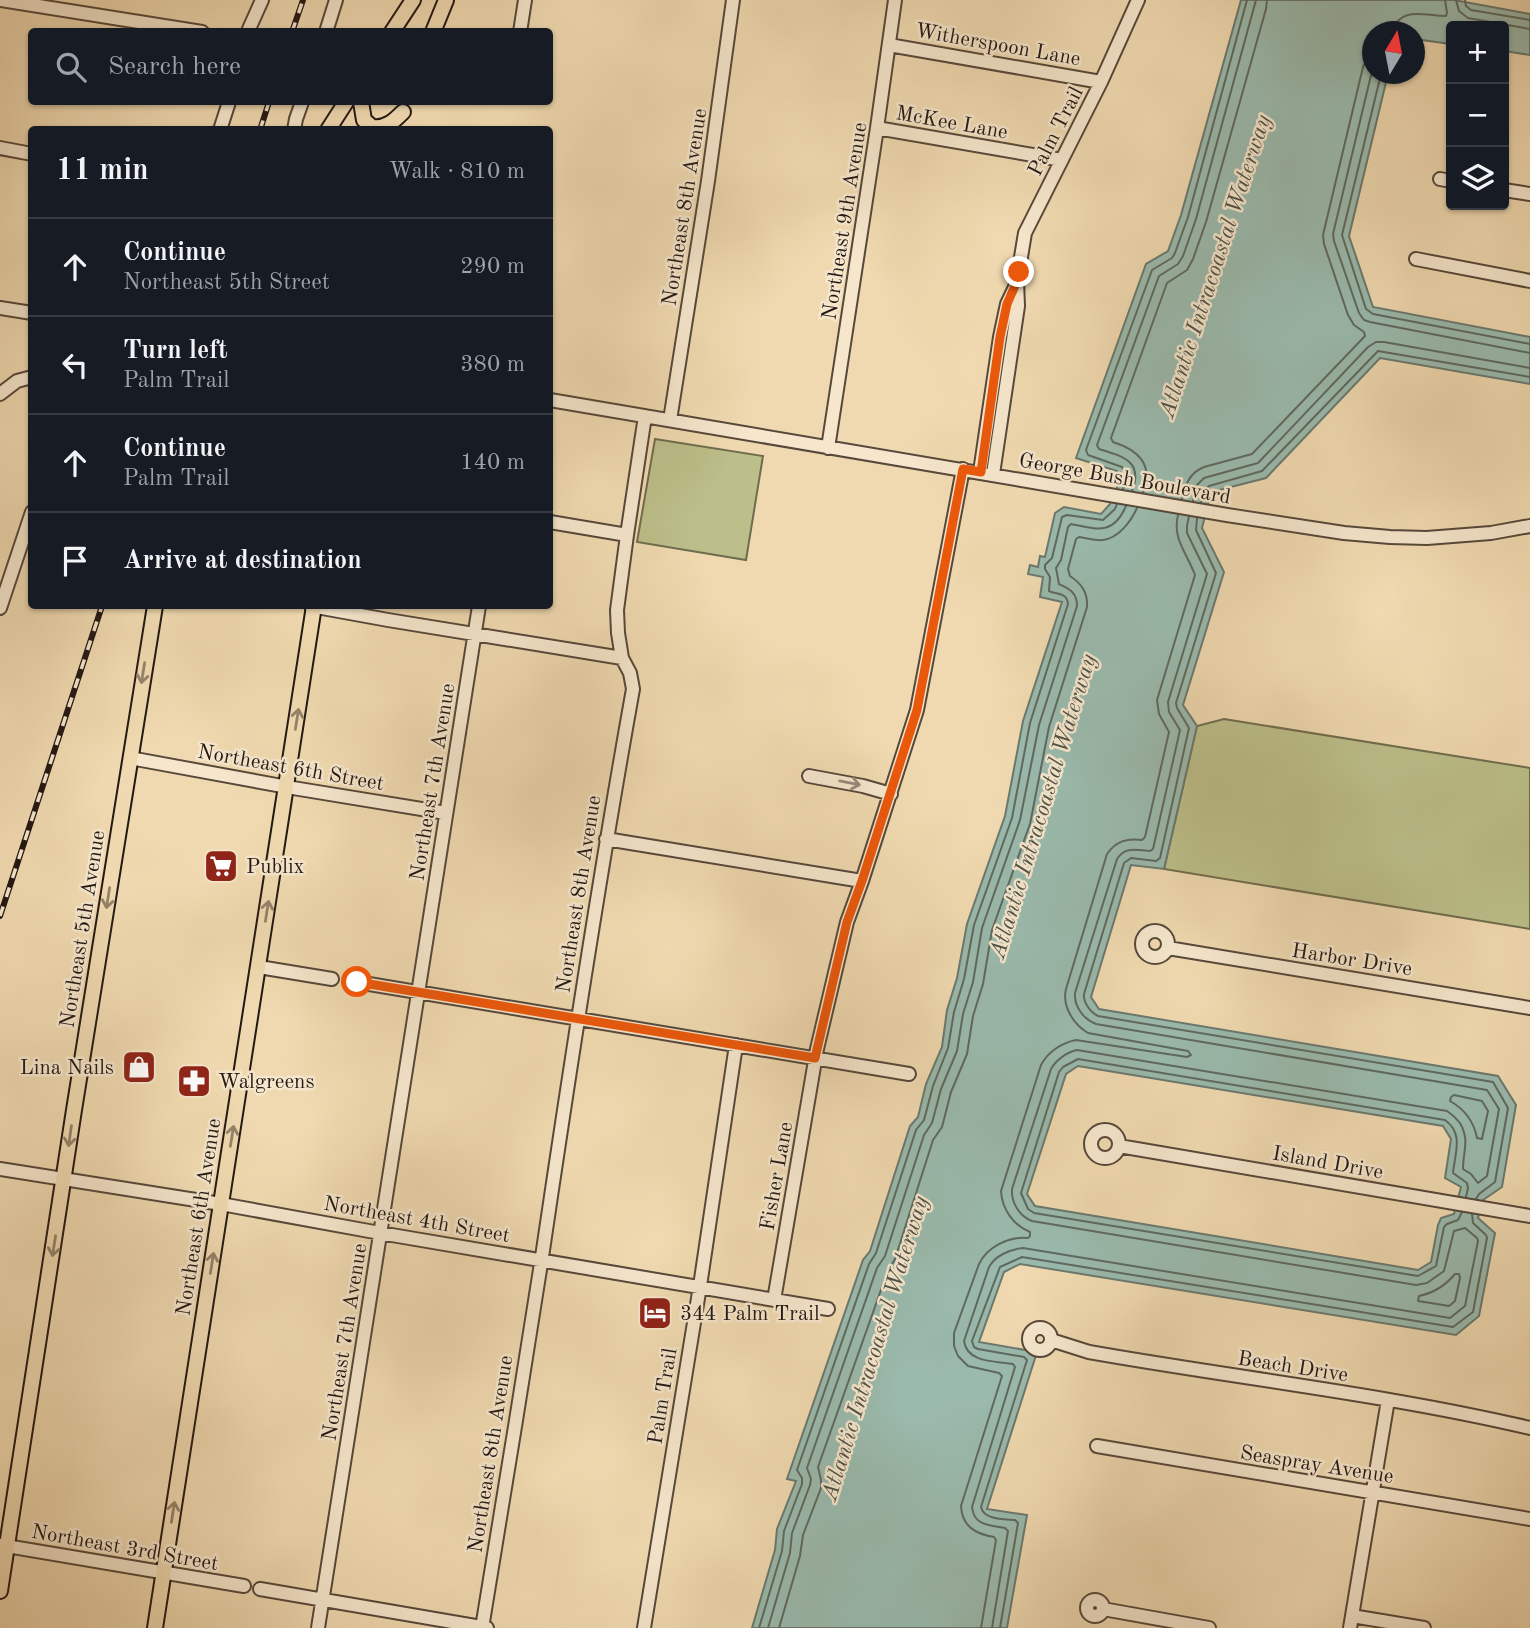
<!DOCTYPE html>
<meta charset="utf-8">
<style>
:root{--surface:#171b24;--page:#20242c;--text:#f1f3f6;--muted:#9ea1a6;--line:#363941}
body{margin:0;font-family:"Old Standard TT",serif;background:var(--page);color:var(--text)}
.controls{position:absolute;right:21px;top:21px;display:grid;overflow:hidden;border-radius:7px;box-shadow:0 2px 5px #0004}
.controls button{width:63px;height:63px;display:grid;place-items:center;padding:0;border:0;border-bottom:2px solid var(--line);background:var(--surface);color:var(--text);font:35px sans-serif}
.compass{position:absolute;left:1362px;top:21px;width:63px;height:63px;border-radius:50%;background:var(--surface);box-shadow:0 2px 5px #0004;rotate:10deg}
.stop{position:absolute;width:21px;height:21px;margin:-16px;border:5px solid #ea580c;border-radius:50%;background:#fff}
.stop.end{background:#ea580c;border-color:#fff;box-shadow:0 2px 7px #0008}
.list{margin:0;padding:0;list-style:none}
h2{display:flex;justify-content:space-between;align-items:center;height:91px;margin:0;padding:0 28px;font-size:30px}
h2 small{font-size:23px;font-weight:400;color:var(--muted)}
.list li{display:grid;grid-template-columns:46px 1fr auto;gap:21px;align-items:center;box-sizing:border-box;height:98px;padding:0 28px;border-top:2px solid var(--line)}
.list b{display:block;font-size:26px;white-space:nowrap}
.list p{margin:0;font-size:23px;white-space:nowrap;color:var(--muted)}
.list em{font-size:23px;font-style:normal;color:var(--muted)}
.icon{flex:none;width:38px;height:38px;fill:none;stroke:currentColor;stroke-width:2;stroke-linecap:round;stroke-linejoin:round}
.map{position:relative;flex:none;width:1530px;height:1628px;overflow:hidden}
.search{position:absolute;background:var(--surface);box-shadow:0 2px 5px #0004;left:28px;top:28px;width:525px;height:77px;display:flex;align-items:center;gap:18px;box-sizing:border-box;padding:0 24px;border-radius:7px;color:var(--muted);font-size:26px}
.panel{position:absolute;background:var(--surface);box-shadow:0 2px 5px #0004;left:28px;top:126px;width:525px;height:483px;border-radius:7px}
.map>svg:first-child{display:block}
.green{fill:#bcbf8a;stroke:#706c4e;stroke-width:2}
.water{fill:#9abaad;stroke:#6a796f;stroke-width:2;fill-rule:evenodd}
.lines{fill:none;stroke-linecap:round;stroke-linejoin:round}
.shore{stroke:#5e6960;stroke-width:2}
.minor-casing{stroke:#56483a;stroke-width:16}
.major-casing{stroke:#231813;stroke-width:18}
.minor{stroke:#f5e6cc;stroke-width:12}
.major{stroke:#f0d9b0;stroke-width:14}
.rail-casing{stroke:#231813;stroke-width:6}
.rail{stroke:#f5e6cc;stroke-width:3.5;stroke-dasharray:10;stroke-linecap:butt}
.oneway{stroke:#948269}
.oneway2{stroke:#968979}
.route{stroke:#ea580c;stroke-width:9}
.labels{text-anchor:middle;stroke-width:5;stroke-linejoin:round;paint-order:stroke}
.street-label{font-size:21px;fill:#231813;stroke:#f5e6cc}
.poi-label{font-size:21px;fill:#231813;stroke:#f5e6cc;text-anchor:start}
.water-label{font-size:23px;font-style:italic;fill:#4d5149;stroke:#f5e6cc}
</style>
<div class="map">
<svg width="1530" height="1628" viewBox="0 0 1530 1628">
<rect width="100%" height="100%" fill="#f0d9b0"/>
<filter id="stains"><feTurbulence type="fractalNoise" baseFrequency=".00286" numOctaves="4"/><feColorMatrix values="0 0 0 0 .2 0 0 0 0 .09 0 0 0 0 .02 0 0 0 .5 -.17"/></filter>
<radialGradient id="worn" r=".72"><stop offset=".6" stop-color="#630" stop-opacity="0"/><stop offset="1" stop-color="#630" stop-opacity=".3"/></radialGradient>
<path class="green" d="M655 439 763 456 746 560 637 542Z
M1224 719 1530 768V929L1164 869 1197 726Z"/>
<path class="water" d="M1241 0H1454L1530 14V55L1504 51V26H1451V44L1415 39 1414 32H1372V74H1388L1349 236 1373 307 1530 337V384L1380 358 1266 478 1211 492 1202 528 1224 572 1183 705 1197 726 1164 869 1131 865 1091 997 1099 1009 1498 1076 1516 1105 1502 1187 1483 1200 1478 1218 1495 1233 1479 1316 1456 1335 1020 1264 1004 1272 979 1342 1037 1352 987 1509 1027 1515 1007 1628H752L775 1550 777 1529 796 1481 787 1479 863 1260 870 1251 910 1126 918 1117 926 1084 942 1047 947 1010 957 978 967 924 1005 816 1023 721 1062 602 1040 597 1043 577 1028 574 1030 565 1038 567 1040 556 1045 557 1055 513 1064 507 1101 514 1110 504 1121 478 1117 471 1076 458 1146 264 1168 251 1181 215ZM1078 1066 1443 1126 1451 1139 1445 1178 1461 1187 1454 1214 1441 1218 1438 1225 1431 1262 1418 1270 1035 1206 1027 1194 1066 1074Z"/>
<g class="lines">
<path class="shore" d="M1456 0 1459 11 1468 18 1530 29
M1465 0 1466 6 1471 10 1530 20
M1390 32C1403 5 1423 16 1446 16L1447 13 1445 0
M1372 71 1333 234 1334 241 1359 313 1364 320 1370 322 1530 353
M1381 74 1342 235 1366 309 1373 314 1530 344
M1123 489 1128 477 1122 467 1088 455 1086 450 1152 270 1172 258 1175 253 1188 217 1247 0
M1132 491C1144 461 1122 456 1099 449L1097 445 1159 276 1178 264 1183 256 1196 219 1256 0
M1143 493C1154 464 1138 450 1113 442L1111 438 1167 283 1187 270 1193 259 1206 222 1266 9 1267 0
M1182 499C1186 484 1189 473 1204 467L1252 454 1365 336 1364 332 1354 325 1348 315 1324 244 1323 235 1363 67 1366 60 1372 53
M1193 501 1197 485 1204 478 1258 463 1368 347 1376 342H1384L1530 368
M1201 503 1205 490 1209 486 1262 471 1378 351 1530 377
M1197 518 1196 530 1216 573 1176 703 1177 708 1189 728 1160 858 1156 861 1131 858 1124 863 1084 994C1083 1002 1090 1012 1098 1016L1493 1082 1508 1108 1495 1182 1479 1194 1476 1199
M1454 1095 1482 1101 1488 1111 1482 1139 1477 1138C1474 1122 1464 1109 1450 1101L1451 1097Z
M1462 1212 1458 1220 1447 1224 1444 1227 1436 1266 1418 1276 1034 1213 1028 1209 1021 1193 1059 1072 1063 1067 1078 1059 1445 1120C1464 1134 1455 1152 1453 1173L1467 1183 1468 1188 1466 1197
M1455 1274H1459L1460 1278 1455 1301 1449 1306 1418 1301 1419 1296C1433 1293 1446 1285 1455 1274Z
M759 1628 782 1551 784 1531 802 1484V1478L797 1470 869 1264 876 1253 916 1130 924 1120 933 1086 948 1048 954 1012 964 979 974 925 1012 818 1030 723 1068 604C1067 592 1057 595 1049 591L1050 577 1045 569V565L1052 558 1062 517 1067 515 1103 520 1115 509 1117 504
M768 1628 790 1553 792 1533 810 1485 811 1479 807 1468 877 1268 885 1256 924 1135 932 1123 941 1089 957 1051 963 1014 973 982 982 928 1020 820 1039 725 1077 606C1077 592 1069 589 1059 584L1056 568 1061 560 1068 527 1071 524C1097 529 1113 536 1126 506
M779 1628 800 1556 803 1535 821 1488V1480L818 1467 887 1273 895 1259 933 1140 942 1127 951 1092 967 1054 973 1016 983 984 992 930 1030 824 1049 727 1087 607C1088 593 1082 584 1070 576L1068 569 1076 539 1079 537C1087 538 1096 541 1103 540 1119 538 1131 521 1137 508
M981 1628 996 1540 994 1537C975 1534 962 1526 961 1506L1002 1376 999 1373 968 1366 958 1356 954 1346V1333L979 1264C987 1247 1009 1236 1028 1238L1030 1236V1232C1013 1225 1002 1209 1001 1191L1041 1065C1048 1052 1061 1043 1076 1040L1187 1057 1191 1055 1188 1051 1088 1033C1073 1024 1062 1006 1066 989L1107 854C1116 841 1127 838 1142 840L1145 837 1169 732 1159 714 1157 700 1195 575C1187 553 1172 539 1178 515
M992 1628 1008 1531 1005 1528C989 1525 974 1526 972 1507L1015 1367 1013 1364C995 1361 967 1363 964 1341L989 1267C995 1256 1010 1249 1023 1248L1450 1318 1465 1306 1478 1241 1477 1238 1465 1228 1454 1231 1444 1271 1427 1283 1416 1285 1032 1221C1019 1216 1011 1202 1012 1189L1051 1069C1056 1060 1067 1052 1077 1050L1447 1111C1453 1115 1456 1118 1460 1123 1470 1141 1463 1151 1463 1169L1471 1174 1478 1183 1487 1176 1499 1109 1487 1090 1096 1024C1083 1019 1074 1006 1075 993L1117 859C1125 846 1136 850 1150 851L1153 849 1180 730 1169 712 1168 702 1207 574 1187 533V526L1189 516
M1000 1628 1018 1523 1015 1520C1003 1519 984 1520 981 1507L1027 1360 1024 1357 978 1349 974 1347 972 1341 1000 1267 1022 1257 1453 1327 1473 1312 1487 1238 1486 1235 1473 1223 1472 1214"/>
<g class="minor-casing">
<path id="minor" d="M1 0 202 32
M249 29 262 0
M326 32 336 0
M520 32 525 0
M889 45 1101 82
M877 128 1062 160
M220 130 229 102
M294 130 296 119 302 102
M0 148 32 154
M1440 179 1451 181
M1504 190 1530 194
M1416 259 1530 281
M0 308 32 313
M0 394 17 381 32 377
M550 400 1227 515 1344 533 1390 537 1427 538 1491 533 1530 526
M670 420 708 181 733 0
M828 448 877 128 895 0
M980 472 1000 337 1007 304 1016 285
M993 474 1018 306 1017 281 1025 233 1101 82 1138 0
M550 522 627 535
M311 606 388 620 622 658
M0 608 32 512
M130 758 293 788 446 813
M809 776 863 786 891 794
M606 839 862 881
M1142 944a13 13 0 1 1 26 0a13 13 0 1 1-26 0Z
M1168 948 1530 1008
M259 967 332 979
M357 982 909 1074
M1091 1144a14 14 0 1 1 28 0a14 14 0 1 1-28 0Z
M1119 1146 1530 1216
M0 1169 221 1204 380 1233 828 1309
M774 1300 817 1049 847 922 862 881 917 710 963 469
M1029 1339a11 11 0 1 1 22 0a11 11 0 1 1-22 0Z
M1051 1340 1089 1352C1236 1378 1385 1394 1530 1428
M1097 1446 1530 1519
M0 1545 244 1586
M260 1589 487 1628
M1087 1608a8 8 0 1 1 16 0a8 8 0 1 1-16 0Z
M1103 1609 1209 1628
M1352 1616 1424 1628
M318 1628 479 606
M482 1628C502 1504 523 1381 542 1257 570 1067 599 878 633 689L630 673 622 658 618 633 617 610 627 535 645 416
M644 1628 700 1286 736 1045
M1350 1628 1388 1400"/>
</g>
<g class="major-casing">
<path id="major" d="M392 32 413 0
M433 32 446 0
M361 102 364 120 372 127C386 129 394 121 403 112
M328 130 346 102
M0 1591 74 1110 155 606
M155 1628 314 606"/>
</g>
<use href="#minor" class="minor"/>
<use href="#major" class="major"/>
<g class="rail-casing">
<path id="rail" d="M292 32 303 0
M260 130 269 102
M0 916 102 606"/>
</g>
<use href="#rail" class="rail"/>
</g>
<defs><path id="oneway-shaft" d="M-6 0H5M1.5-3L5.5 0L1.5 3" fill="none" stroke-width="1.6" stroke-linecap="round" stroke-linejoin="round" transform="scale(1.75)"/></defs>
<g class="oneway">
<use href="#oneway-shaft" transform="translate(143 673) rotate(99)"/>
<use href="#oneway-shaft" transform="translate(297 719) rotate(-81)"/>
<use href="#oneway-shaft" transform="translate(108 898) rotate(99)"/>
<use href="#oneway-shaft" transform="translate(267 911) rotate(-81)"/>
<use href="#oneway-shaft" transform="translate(70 1136) rotate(98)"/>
<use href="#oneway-shaft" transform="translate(232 1136) rotate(-81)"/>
<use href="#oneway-shaft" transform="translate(54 1246) rotate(99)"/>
<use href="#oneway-shaft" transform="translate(212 1263) rotate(-81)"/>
<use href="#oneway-shaft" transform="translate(173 1512) rotate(-81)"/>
</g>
<use class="oneway2" href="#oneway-shaft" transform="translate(850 783) rotate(11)"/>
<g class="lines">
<path class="route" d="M357 982 815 1058 847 922 862 881 917 710 963 469 981 472 1000 337 1007 304 1017 281 1019 272"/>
</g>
<defs>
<g id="supermarket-square" transform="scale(1.75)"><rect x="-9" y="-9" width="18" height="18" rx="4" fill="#8f2418" stroke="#f5e6cc"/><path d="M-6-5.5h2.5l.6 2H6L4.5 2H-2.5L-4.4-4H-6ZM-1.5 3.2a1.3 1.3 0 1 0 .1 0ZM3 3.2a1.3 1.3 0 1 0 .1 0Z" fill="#fff"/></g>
<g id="shop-square" transform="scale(1.75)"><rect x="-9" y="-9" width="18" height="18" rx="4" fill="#8f2418" stroke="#f5e6cc"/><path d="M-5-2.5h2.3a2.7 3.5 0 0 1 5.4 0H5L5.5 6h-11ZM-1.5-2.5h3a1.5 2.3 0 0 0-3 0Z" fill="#fff"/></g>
<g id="pharmacy-square" transform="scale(1.75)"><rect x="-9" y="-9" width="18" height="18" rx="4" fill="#8f2418" stroke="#f5e6cc"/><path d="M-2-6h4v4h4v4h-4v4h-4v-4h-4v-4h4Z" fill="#fff"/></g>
<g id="hotel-square" transform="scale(1.75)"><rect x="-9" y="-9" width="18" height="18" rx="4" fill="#8f2418" stroke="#f5e6cc"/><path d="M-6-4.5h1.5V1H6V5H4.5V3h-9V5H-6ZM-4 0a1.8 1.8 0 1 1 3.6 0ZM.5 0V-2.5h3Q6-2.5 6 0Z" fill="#fff"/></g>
</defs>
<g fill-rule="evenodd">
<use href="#supermarket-square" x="221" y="866"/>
<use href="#shop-square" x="139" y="1067"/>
<use href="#pharmacy-square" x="194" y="1081"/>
<use href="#hotel-square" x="655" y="1313"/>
</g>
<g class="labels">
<g class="street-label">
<text transform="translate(998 44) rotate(10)" y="7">Witherspoon Lane</text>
<text transform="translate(952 122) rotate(10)" y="7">McKee Lane</text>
<text transform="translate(1055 131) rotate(-63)" y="7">Palm Trail</text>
<text transform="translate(684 207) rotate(-81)" y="7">Northeast 8th Avenue</text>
<text transform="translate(844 221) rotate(-81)" y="7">Northeast 9th Avenue</text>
<text transform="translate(1125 478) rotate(10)" y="7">George Bush Boulevard</text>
<text transform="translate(291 767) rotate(10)" y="7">Northeast 6th Street</text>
<text transform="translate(432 782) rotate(-81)" y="7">Northeast 7th Avenue</text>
<text transform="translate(578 894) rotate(-81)" y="7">Northeast 8th Avenue</text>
<text transform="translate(82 929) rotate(-81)" y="7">Northeast 5th Avenue</text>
<text transform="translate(1352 959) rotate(9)" y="7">Harbor Drive</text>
<text transform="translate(1328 1162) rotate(10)" y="7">Island Drive</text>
<text transform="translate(776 1176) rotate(-80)" y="7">Fisher Lane</text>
<text transform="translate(198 1217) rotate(-81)" y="7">Northeast 6th Avenue</text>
<text transform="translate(417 1219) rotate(10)" y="7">Northeast 4th Street</text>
<text transform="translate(344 1342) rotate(-81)" y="7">Northeast 7th Avenue</text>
<text transform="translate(1293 1366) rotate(9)" y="7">Beach Drive</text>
<text transform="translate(662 1396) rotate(-81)" y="7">Palm Trail</text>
<text transform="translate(490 1454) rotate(-81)" y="7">Northeast 8th Avenue</text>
<text transform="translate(1317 1464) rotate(9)" y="7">Seaspray Avenue</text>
<text transform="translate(125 1547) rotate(10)" y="7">Northeast 3rd Street</text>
</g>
<g class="poi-label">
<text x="246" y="873">Publix</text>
<text x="114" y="1074" text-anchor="end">Lina Nails</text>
<text x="218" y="1088">Walgreens</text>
<text x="680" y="1320">344 Palm Trail</text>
</g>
<g class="water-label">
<text transform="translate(1214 266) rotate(-72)" y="8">Atlantic Intracoastal Waterway</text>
<text transform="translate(1042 806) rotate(-73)" y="8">Atlantic Intracoastal Waterway</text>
<text transform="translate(874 1348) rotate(-73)" y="8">Atlantic Intracoastal Waterway</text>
</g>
</g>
<rect width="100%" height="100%" filter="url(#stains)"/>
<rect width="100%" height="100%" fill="url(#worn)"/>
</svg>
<div class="controls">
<button>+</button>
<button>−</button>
<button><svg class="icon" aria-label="layers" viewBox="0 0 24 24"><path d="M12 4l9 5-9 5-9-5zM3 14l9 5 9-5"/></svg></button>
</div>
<svg class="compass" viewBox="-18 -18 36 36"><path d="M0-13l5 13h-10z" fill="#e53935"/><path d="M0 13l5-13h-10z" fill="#9ea1a6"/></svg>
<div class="stop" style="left:357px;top:982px"></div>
<div class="stop end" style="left:1019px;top:272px"></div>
<div class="search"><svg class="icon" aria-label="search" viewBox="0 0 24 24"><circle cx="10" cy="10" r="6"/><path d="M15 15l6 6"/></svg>Search here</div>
<section class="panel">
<h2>11 min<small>Walk · 810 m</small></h2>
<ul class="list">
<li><svg class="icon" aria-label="ahead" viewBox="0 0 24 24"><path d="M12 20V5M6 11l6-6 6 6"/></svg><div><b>Continue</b><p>Northeast 5th Street</p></div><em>290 m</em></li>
<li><svg class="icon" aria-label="left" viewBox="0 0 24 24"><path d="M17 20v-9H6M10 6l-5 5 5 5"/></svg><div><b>Turn left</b><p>Palm Trail</p></div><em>380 m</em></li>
<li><svg class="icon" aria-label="ahead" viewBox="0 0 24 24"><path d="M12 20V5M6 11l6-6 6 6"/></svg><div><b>Continue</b><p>Palm Trail</p></div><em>140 m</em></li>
<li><svg class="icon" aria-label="arrive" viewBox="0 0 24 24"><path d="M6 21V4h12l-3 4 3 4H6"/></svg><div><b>Arrive at destination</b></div></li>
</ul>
</section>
</div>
